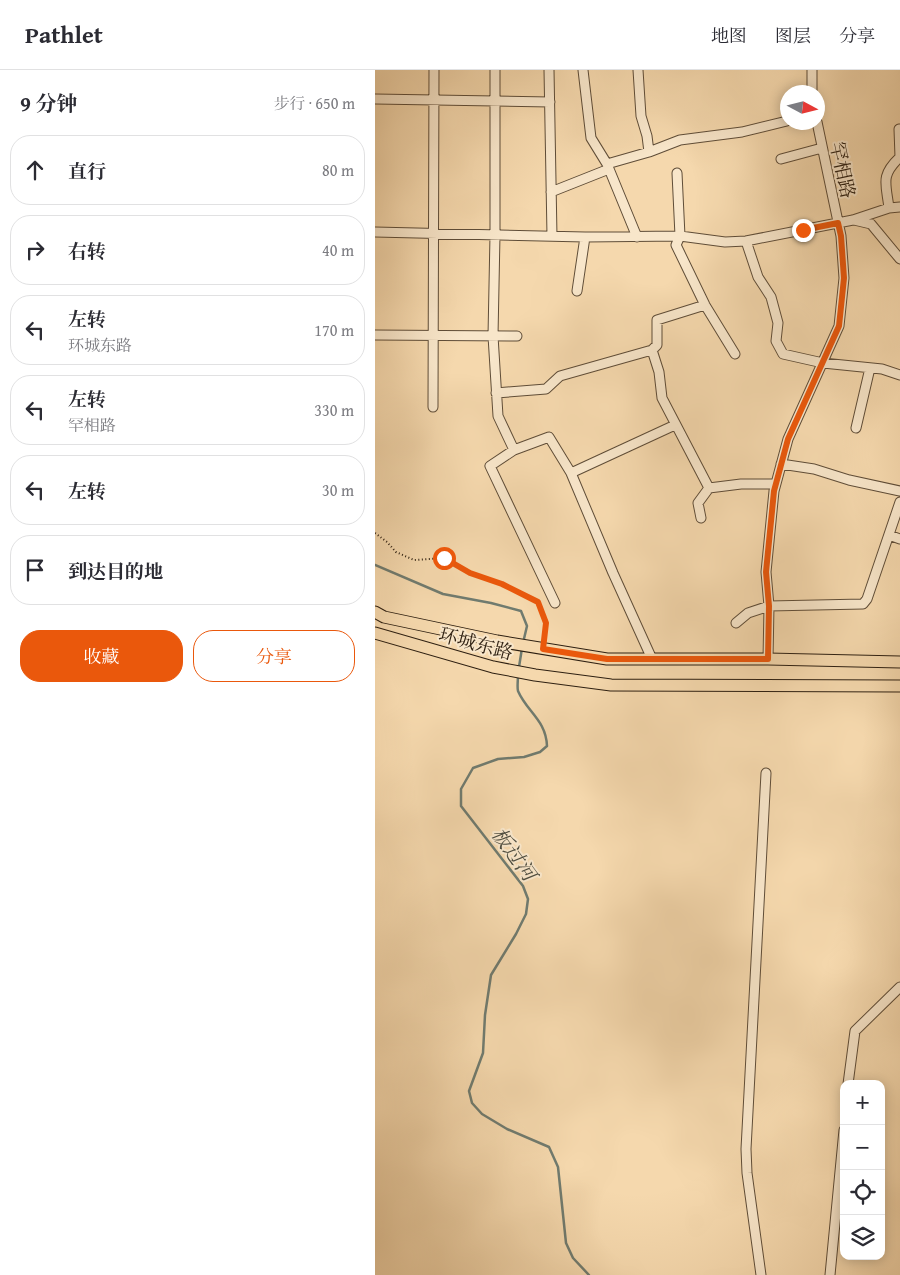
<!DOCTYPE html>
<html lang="zh">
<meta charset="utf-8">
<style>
:root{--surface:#fff;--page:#f7f7f7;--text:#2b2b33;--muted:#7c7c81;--line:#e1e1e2;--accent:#ea580c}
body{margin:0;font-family:"Gentium Book Plus","Noto Serif SC",serif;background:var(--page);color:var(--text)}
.controls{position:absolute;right:15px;bottom:15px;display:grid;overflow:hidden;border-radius:10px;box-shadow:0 2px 12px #0003}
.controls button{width:45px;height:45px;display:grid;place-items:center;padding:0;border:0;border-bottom:1px solid var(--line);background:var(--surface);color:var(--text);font:25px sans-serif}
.compass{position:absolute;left:405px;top:15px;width:45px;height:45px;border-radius:50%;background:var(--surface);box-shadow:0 2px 12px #0003;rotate:97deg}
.stop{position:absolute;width:15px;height:15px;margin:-11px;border:4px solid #ea580c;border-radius:50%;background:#fff}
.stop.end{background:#ea580c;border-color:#fff;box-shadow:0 1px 5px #0008}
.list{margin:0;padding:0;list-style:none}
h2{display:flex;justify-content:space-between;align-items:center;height:65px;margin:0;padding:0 20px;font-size:21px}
h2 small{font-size:16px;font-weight:400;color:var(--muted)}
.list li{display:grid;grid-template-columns:32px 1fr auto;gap:15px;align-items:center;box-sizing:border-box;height:70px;margin:0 10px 10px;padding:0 10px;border:1px solid var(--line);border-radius:20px}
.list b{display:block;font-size:19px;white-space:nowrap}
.list p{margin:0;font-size:16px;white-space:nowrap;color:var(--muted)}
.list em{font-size:16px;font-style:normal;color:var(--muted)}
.actions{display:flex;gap:10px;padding:15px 20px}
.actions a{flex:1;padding:11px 0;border:1px solid var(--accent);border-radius:20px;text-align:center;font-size:18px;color:var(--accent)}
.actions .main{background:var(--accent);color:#fff}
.icon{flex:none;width:28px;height:28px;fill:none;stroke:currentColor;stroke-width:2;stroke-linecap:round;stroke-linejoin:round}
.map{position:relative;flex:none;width:525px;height:1205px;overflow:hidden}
header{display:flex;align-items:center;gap:30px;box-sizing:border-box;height:70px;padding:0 25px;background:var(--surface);border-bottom:1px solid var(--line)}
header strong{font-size:24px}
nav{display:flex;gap:28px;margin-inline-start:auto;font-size:18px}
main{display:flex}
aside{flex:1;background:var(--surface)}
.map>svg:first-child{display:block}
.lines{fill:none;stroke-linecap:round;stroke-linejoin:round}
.stream{stroke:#707b6f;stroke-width:2.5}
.minor-casing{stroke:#5f4d38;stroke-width:11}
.major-casing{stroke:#2d1f11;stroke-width:13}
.path{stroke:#2d1f11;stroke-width:2;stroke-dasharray:1 2.5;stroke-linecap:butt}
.minor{stroke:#f8e6ca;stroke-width:9}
.major{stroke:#f5d8ad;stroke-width:11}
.route{stroke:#ea580c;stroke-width:6}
.labels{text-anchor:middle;stroke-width:4;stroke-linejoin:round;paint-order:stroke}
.street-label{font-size:19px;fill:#2d1f11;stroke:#f8e6ca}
.water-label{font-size:20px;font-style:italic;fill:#4e4d40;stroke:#f8e6ca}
</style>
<header>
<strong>Pathlet</strong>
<nav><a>地图</a><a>图层</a><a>分享</a></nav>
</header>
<main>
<aside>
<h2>9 分钟<small>步行 · 650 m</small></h2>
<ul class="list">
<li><svg class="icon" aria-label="ahead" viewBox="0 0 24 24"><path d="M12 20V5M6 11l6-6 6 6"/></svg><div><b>直行</b></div><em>80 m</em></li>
<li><svg class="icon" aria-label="right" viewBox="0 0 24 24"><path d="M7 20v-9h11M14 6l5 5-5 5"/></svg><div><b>右转</b></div><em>40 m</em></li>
<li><svg class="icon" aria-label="left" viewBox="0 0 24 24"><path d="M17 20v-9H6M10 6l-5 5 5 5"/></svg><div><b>左转</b><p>环城东路</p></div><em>170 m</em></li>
<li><svg class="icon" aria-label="left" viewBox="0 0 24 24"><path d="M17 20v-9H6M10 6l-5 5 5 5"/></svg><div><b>左转</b><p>罕相路</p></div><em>330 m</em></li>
<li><svg class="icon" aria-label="left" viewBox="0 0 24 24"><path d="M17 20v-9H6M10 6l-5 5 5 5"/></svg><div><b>左转</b></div><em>30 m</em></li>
<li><svg class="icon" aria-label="arrive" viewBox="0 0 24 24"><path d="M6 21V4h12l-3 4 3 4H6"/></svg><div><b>到达目的地</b></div></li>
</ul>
<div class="actions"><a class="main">收藏</a><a>分享</a></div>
</aside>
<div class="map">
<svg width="525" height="1205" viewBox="0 0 525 1205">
<rect width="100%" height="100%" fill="#f5d8ad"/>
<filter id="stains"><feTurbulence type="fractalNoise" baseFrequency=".004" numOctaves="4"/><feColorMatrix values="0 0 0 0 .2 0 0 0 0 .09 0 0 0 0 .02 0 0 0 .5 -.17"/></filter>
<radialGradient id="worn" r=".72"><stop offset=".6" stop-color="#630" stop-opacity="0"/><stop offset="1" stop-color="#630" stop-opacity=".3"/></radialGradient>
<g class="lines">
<path class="stream" d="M0 495 68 524 116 533 146 541 152 556 148 573
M144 597 147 578
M143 605C143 610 142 617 143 621 152 642 171 650 172 676L165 682 149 687 123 689 98 698 86 719V736L148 816 153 829 151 844 141 864 116 905 110 945 108 983 94 1021 97 1033 107 1044 132 1059 174 1077 183 1097 191 1173 198 1188 214 1205"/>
<g class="minor-casing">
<path id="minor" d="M120 0V165L118 266 123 346 139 380
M174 0 177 166
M208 0 216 68 232 94 262 167
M263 0 266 46 272 66 274 82
M437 0V22
M0 29 175 32
M406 89 447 78
M232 94 274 82 305 70 367 62 412 51
M302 103 305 166 301 175 330 235 360 284
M176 122 234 99
M514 138C511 113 505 106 525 87L524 59
M479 150 496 154 525 189
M0 162 210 167 305 166 350 172 371 171 478 150 514 138 525 137
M371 171 383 207 396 227 403 253 401 271 408 284 448 293 507 299 525 305
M202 221 210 167
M0 265 142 266
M277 280 284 302 287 328 334 418 366 414H400
M121 323 171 319 185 306 277 280 282 275V250L330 235
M58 337 59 0
M481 358 495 298
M406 394 439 399 474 410 525 421
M196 403 300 355
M326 448 323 433 334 418
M514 465 525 469
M180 533 115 396 139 380 174 367 196 403 238 503 277 589
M361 553 373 543 394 536 488 534 492 529 525 432
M393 589 394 536 391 502 399 421 413 369 464 256 469 208 466 166 442 52
M473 1014 480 961 525 917
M386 1205 372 1103 371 1079 391 703
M455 1205 469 1060"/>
</g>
<g class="major-casing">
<path id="major" d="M0 542 9 547 122 571 232 589H393L525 592
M0 563 118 597 160 605 236 615 525 616"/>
</g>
<path class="path" d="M0 463 12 472 21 482 39 490 69 488 95 503 127 514 163 532 171 553 170 568"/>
<use href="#minor" class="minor"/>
<use href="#major" class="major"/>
</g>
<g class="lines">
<path class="route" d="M69 488 95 503 127 514 163 532 171 553 168 579 232 589H393L394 536 391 502 399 421 413 369 464 256 469 208 466 166 463 153 428 160"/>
</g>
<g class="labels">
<g class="street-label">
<text transform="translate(468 100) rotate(78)" y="7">罕相路</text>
<text transform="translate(101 573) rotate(15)" y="7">环城东路</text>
</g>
<g class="water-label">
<text transform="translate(139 784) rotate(54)" y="7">板过河</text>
</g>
</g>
<rect width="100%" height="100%" filter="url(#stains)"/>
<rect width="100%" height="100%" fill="url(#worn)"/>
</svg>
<div class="controls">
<button>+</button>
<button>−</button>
<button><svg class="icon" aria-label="locate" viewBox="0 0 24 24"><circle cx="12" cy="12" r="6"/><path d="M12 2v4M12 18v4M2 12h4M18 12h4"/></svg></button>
<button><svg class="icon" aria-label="layers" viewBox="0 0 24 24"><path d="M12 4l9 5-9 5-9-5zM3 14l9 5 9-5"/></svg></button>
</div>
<svg class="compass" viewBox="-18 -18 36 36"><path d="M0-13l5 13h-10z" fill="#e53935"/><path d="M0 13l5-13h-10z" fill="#7c7c81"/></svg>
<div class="stop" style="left:69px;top:488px"></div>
<div class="stop end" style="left:428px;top:160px"></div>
</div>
</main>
